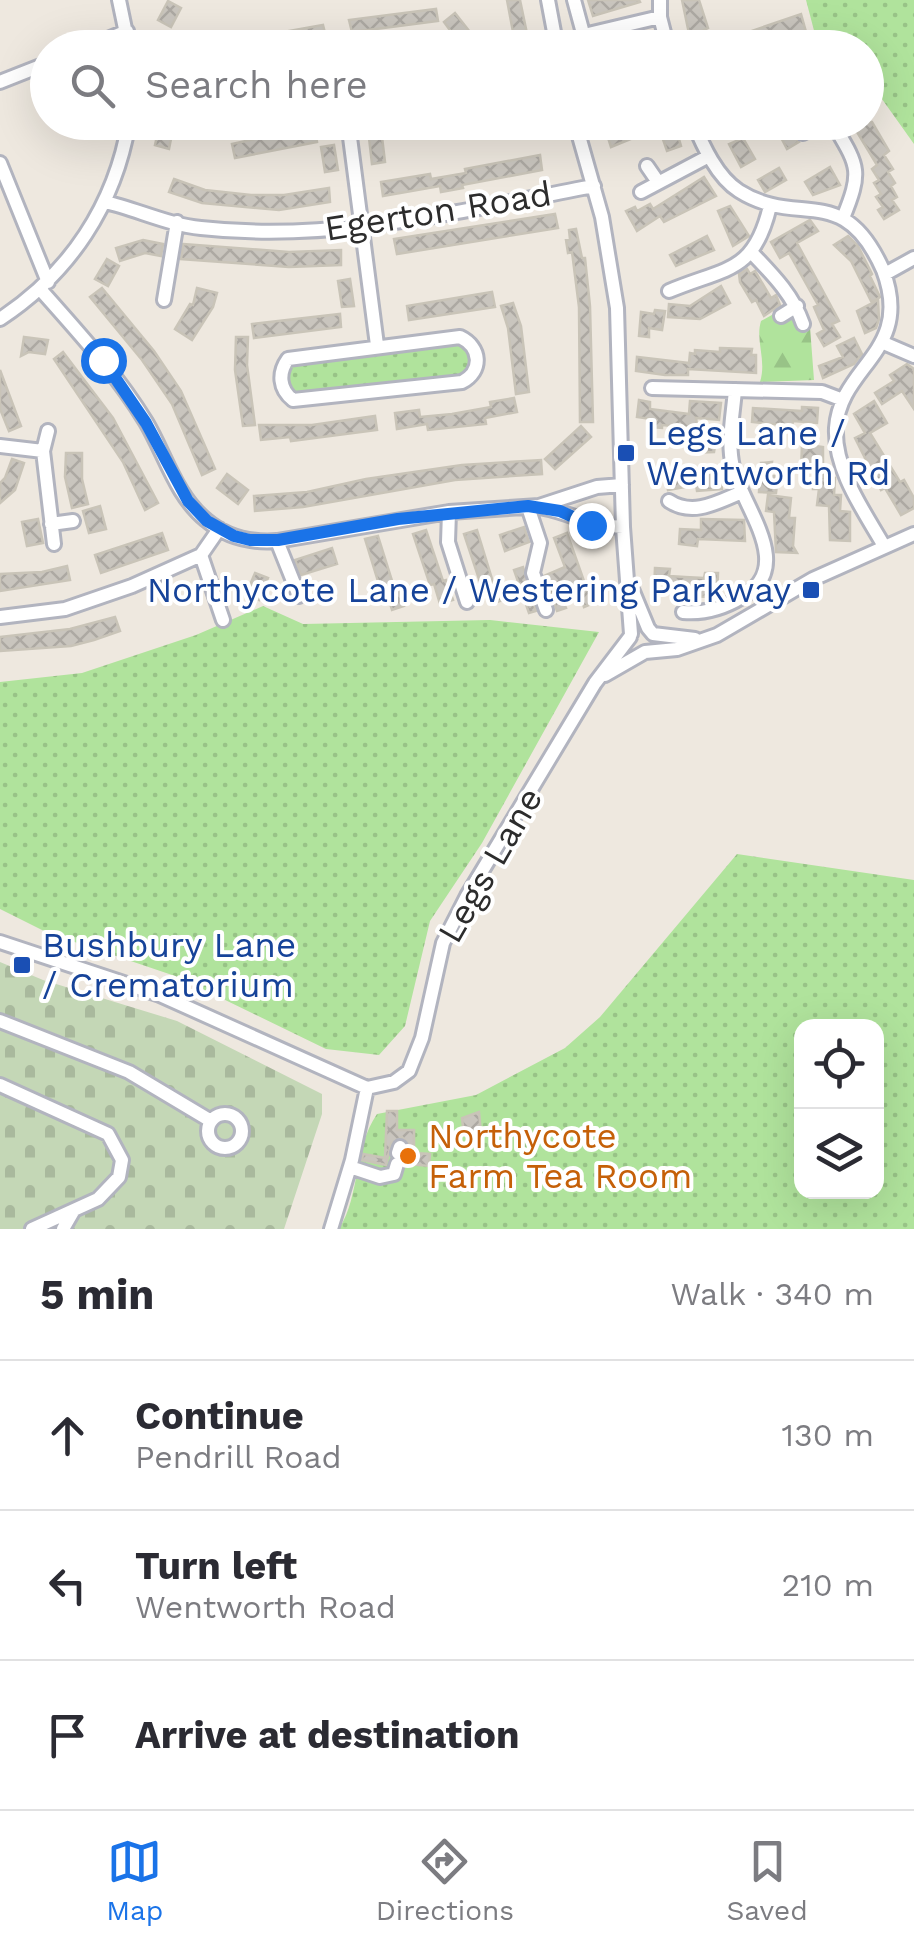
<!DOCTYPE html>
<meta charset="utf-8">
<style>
:root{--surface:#fff;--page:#f7f7f7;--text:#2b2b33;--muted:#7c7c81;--line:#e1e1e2;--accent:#1a73e8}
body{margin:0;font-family:"Work Sans",sans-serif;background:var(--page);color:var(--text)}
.controls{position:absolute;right:30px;bottom:30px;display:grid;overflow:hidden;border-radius:20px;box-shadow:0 10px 40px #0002}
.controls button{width:90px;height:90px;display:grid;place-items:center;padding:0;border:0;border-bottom:2px solid var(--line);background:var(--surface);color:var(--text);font:50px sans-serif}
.stop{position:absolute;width:30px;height:30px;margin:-22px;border:8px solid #1a73e8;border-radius:50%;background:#fff}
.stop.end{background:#1a73e8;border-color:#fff;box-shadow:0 2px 10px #0008}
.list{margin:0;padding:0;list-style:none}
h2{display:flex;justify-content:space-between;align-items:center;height:130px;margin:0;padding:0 40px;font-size:42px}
h2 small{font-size:32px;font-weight:400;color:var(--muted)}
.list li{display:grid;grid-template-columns:65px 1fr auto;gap:30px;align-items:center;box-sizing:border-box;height:150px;padding:0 40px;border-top:2px solid var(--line)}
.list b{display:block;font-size:38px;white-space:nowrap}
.list p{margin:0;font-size:32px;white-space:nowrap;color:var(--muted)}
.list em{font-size:32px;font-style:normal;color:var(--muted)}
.icon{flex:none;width:55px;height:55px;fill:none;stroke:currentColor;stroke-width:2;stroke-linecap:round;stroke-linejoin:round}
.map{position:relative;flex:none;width:914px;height:1229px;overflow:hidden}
.search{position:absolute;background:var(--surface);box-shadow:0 10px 40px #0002;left:30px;right:30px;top:30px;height:110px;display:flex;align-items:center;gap:25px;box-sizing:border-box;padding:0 35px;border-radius:55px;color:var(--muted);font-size:38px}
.sheet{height:580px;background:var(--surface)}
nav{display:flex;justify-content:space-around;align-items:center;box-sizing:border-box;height:140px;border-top:2px solid var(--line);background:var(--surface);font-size:28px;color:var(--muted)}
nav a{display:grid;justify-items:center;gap:5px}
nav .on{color:var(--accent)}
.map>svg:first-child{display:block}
.green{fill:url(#green-dots);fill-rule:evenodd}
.forest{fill:url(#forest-firs)}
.cemetery{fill:url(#cemetery-stones)}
.building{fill:url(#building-cross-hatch);stroke:#c9c4b8;stroke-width:2.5}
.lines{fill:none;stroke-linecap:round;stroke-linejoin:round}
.minor-casing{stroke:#b2b4bf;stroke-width:18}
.minor{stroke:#fff;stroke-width:12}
.route{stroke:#1a73e8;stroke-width:12}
.transit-dot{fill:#1a4fb4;stroke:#fff;stroke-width:4}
.food-dot{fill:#e8710a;stroke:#fff;stroke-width:4}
.labels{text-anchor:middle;stroke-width:8;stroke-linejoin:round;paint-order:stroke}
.street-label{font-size:35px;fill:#2c2c2c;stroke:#fff}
.transit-label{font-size:35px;fill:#164399;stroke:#fff;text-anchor:start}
.food-label{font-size:35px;fill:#c56008;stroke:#fff;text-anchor:start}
</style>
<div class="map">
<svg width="914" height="1229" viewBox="0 0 914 1229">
<defs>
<pattern id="green-dots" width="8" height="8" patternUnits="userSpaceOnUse" patternTransform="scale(2.5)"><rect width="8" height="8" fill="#b0e39c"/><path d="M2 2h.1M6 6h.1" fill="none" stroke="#98c387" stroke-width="1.8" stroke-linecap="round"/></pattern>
<pattern id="forest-firs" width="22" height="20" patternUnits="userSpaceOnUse" patternTransform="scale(2.5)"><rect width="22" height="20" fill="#b0e39c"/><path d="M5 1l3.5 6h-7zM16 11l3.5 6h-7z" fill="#98c387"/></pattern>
<pattern id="cemetery-stones" width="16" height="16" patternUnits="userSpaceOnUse" patternTransform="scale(2.5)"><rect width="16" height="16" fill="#c4d7b6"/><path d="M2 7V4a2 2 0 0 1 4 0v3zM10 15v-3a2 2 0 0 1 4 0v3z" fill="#a9b99d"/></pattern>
<pattern id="building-cross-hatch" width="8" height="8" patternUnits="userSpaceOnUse" patternTransform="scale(2.5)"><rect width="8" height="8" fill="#c9c5be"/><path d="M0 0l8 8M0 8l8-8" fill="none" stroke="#ada9a3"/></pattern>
</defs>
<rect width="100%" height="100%" fill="#eee8df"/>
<path class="green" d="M806 0H914V144L867 78 866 48 844 47 834 34 817 42Z
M461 343 467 348 471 370 465 375 298 395 290 391C286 381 285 374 292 365Z
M263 606 303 624 490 620 599 632 482 843 430 921 405 1026 379 1055 326 1049 178 977 48 933 0 909V682L82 673 196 635Z
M737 854 914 880V1229H339C361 1194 353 1149 377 1114L476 1095 565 1048 600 1017ZM802 1026H876V1192H802Z"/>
<path class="forest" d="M779 311 784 319H795L800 331 810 327 814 380 760 382C767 360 755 341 761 321Z"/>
<path class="cemetery" d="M0 962 43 980 177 1021 322 1094V1114L284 1229H0Z"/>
<path class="building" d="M507 0H520L530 48H516Z
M588 0H639L640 2 593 16Z
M682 0H699L708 28 704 30 709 48H692Z
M168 1 181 8 171 27 158 20Z
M436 9 438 21 352 32 349 20Z
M455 13 474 37 478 48H463L444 22Z
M801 14 806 32 767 43 768 45 761 48H744L740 35Z
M323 25 326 37 294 42 295 46 227 48V42Z
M160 122 174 124 169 149 155 145Z
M612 122H633L638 136 611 147 604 125Z
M657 122H674L681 146 667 151Z
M773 122H795L793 134 799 142 787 149Z
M851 122H872L889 151 884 155 893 169 888 172 895 183 891 186 897 197 892 200 899 210 884 219 878 210 883 207 876 197 881 194 874 183 879 180 872 169 877 165Z
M315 126 317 142 235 158 232 144Z
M382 137 385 162 372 164 369 138Z
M743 138 755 159 741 167 729 144Z
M334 145 338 170 325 172 321 147Z
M540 155 542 170 462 185 463 188 441 192 440 186 383 196 381 182 430 174 431 179 466 173 465 169Z
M830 167 840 185 813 195 805 182Z
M779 168 786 180 765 192 758 180Z
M704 177 716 196 664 222 660 216 637 231 626 211 635 207 637 211 650 204 653 209Z
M174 179 205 190 251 195H284L329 188 330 202 279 210 202 203 169 192Z
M730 206 749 236 733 246 718 211Z
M555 214 558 228 397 254 394 239Z
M810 220 818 231 797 243 839 321 832 324 840 337 824 346 817 334 824 330 814 307 818 305 789 253 780 258 771 242Z
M576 229 582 258H585L590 306 593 422H580L579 307 572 252 568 253 566 240 570 239 569 230Z
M707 236 714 250 676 266 670 255Z
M848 236 858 246 872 274 870 276 880 297 874 301H871L851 261 834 245Z
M143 240 163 244 161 256 145 253 120 261 116 248Z
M183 244 289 252 341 250V265L289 267 181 259Z
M107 259 119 266 108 286 95 279Z
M747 269 750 274 755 271 771 298 776 295 780 305 764 316 756 300 752 302 740 282 739 274Z
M350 279 354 306 342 307 338 281Z
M721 286 730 303 700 319 668 317 669 304 690 306Z
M102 288 154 351 181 391 215 469 202 475 172 404 142 360 90 297Z
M197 288 217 293 213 307 192 340 175 329 190 304 193 305Z
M492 292 495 307 409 320 407 306Z
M878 300 879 319 876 328 865 333 857 311Z
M513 303 521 326 529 392 516 394 508 328 501 306Z
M655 310 665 311 662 330 649 328V337L639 336 641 312 654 314Z
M340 314 341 327 254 338 252 324Z
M24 337 48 340 45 354 29 352 21 356Z
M236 337H248L247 365 255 425 243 426 235 370Z
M854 338 862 354 854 364 823 378 819 366 843 357 837 346Z
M720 348 752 349 751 355H756V373L688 369V375H665L636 371 637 357 689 363 690 353 695 354V350L720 352Z
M63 352 113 418 158 503 145 510 123 462 54 359Z
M907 364 914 369V409L902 391 882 404 875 393 894 381 890 375Z
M0 370 21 426 9 431 0 409Z
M514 398 517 412 485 418 486 424 428 430 427 424 397 429 395 413 419 410 420 417 452 414 491 407 490 402Z
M639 400 650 402V409L689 414 690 401 721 403 719 420 696 418 699 438 716 440 714 452 691 453 694 428 662 425V428L651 427V419L637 417Z
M874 401 887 423 870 433 900 482 904 480 914 498V508L901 515 885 488 881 490 855 438 865 433 854 414Z
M802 407 818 408 817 423 793 421 792 426 752 422 753 408 802 411Z
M375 416 377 430 291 441 290 437 261 440 259 425H312Z
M581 426 591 437 555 469 545 459Z
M802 444 823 447V477L835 478 834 495H841L840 511 850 512V541L830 540 829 506 817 505 819 489H813L814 472 801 471Z
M66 453H82V479L88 504 72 508 65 477Z
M12 459 24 463 15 490 0 503V483L5 478Z
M541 460 542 474 455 480 303 507 255 511 254 496 307 492 366 479 462 465Z
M772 462 770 476H778L776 493 759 492 761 463Z
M689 468 690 472 719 470 722 489 697 491 696 485 668 490 664 473Z
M227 474 248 490 238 504 217 488Z
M768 495 791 498 789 518H795L793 546 797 553 776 552 774 512 766 511Z
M100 506 106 529 89 533 83 511Z
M38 519 43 543 27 546 22 522Z
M701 519 744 520 745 541 698 539 697 546 679 544 680 529 701 530Z
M524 527 529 542 505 551 500 535Z
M426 530 443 581 446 580 453 600 440 604 434 584 430 585 413 534Z
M477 530 493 582 497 580 503 600 491 604 485 584 481 585 464 534Z
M162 533 168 550 101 573 95 555Z
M567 533 585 584 589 583 596 602 584 607 577 587 560 593 566 608 557 611 544 576 565 567 554 538Z
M378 536 394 587 398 586 404 606 392 610 386 590 381 591 365 539Z
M332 548 337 564 301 575 295 560Z
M67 566 70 580 0 591V574L42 572Z
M523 567 536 611 529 613 514 570Z
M655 568 670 569 669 576 685 577 704 578 705 573H718L717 597 673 596V591L654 590Z
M255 573 268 578 259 600 246 594Z
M115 617 120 631 94 640 71 646 0 651V637L70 629Z
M387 1111H397V1130H414V1153L430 1154 429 1166 407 1164 410 1146 402 1137 391 1143 386 1165 362 1160 363 1154 385 1158Z
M479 1112 481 1133 464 1135 462 1118Z"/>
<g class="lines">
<g class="minor-casing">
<path id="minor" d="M119 0 129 48
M548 0 557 48
M574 0 587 48
M660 0V17L668 48
M584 35 660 17
M86 48 127 31
M379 48 417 41 432 48
M802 48 804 46
M0 82 48 63
M348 122 377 345
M575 122 602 217 617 308 623 527 631 634
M693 122C703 146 717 177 739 191 799 229 843 180 883 270 914 352 840 365 836 428 834 470 864 511 884 546
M832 122C858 166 863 169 843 218
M803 133 820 122
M0 163 48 282
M647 166 658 182
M641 192 709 156
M105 202C136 209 169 225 201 228 333 243 464 210 594 186
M752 253C773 275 793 295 803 324
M885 274 914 258
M40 289C78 332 116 373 146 422 165 454 176 496 206 520 226 537 251 543 277 541L449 512 539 506 597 487 622 485
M669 291C726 267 754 274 770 206
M164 300 177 222
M781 316 797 306
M0 319C70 273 115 205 129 122
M460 337C481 347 483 371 462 382L293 400C279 389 278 373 288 359Z
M886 344 914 356
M652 388 822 392 843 400
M48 431 43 451 54 544
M0 446 43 451
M669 501C693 517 718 502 742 492
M528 507 540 543 533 573 546 610
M544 508C574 514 592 527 623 527
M449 512 448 542 467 602
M51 524 73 521
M277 541 299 596
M201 555 223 620
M629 582 648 628 653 634
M683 612C705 614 724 608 742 597 797 567 742 507 733 467 727 442 733 415 735 390
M0 617 65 609 132 586 201 555 219 529
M653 634 695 639
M605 675 645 652 677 649 717 635 813 579 914 534
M0 942 160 995 367 1088 394 1082 409 1071 422 1038 443 943 467 896 595 683 630 637
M0 1021 129 1072 211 1121
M0 1085 108 1134 122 1160 119 1177 98 1199 32 1229
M208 1131a17 17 0 1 1 34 0a17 17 0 1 1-34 0Z
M398 1153 400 1147
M350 1167 380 1177 394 1174 397 1164
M63 1229 74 1210
M331 1229 352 1160 367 1088"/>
</g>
<use href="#minor" class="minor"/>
</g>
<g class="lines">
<path class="route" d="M103 360 146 423 188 501 207 521 234 536 250 540H278L398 519 528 506 560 511 591 525"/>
</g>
<g class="transit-dot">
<rect x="616" y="443" width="20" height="20" rx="5"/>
<rect x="801" y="580" width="20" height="20" rx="5"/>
<rect x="12" y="955" width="20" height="20" rx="5"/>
</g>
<circle class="food-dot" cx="408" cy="1156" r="10"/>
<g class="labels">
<g class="street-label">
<text transform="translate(438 211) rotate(-9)" y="12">Egerton Road</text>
<text transform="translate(490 865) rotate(-60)" y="12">Legs Lane</text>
</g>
<g class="transit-label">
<text x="646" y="445">Legs Lane /<tspan x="646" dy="40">Wentworth Rd</tspan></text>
<text x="791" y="602" text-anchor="end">Northycote Lane / Westering Parkway</text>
<text x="42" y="957">Bushbury Lane<tspan x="42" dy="40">/ Crematorium</tspan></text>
</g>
<g class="food-label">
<text x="428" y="1148">Northycote<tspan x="428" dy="40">Farm Tea Room</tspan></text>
</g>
</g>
</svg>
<div class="controls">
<button><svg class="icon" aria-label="locate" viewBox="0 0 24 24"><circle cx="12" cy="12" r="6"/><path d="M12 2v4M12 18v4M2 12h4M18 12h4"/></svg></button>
<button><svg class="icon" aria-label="layers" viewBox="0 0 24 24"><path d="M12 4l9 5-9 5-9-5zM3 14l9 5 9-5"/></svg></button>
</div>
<div class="stop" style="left:103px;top:360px"></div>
<div class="stop end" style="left:591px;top:525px"></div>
<div class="search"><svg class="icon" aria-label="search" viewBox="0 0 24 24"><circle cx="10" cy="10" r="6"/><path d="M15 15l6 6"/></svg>Search here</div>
</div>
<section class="sheet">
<h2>5 min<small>Walk · 340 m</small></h2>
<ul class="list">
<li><svg class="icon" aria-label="ahead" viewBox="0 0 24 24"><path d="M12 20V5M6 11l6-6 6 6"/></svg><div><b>Continue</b><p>Pendrill Road</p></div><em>130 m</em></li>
<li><svg class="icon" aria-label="left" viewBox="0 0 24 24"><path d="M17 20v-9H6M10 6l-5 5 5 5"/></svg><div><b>Turn left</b><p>Wentworth Road</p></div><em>210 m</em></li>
<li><svg class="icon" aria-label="arrive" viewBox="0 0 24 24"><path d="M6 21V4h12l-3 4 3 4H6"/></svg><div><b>Arrive at destination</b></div></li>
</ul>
</section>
<nav>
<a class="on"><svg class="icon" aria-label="map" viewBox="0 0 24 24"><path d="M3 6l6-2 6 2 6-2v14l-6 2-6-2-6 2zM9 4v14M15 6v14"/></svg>Map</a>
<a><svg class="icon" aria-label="directions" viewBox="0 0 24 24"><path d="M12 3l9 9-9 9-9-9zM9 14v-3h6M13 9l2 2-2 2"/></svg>Directions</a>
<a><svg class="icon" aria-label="saved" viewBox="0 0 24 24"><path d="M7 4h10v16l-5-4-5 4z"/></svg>Saved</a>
</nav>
